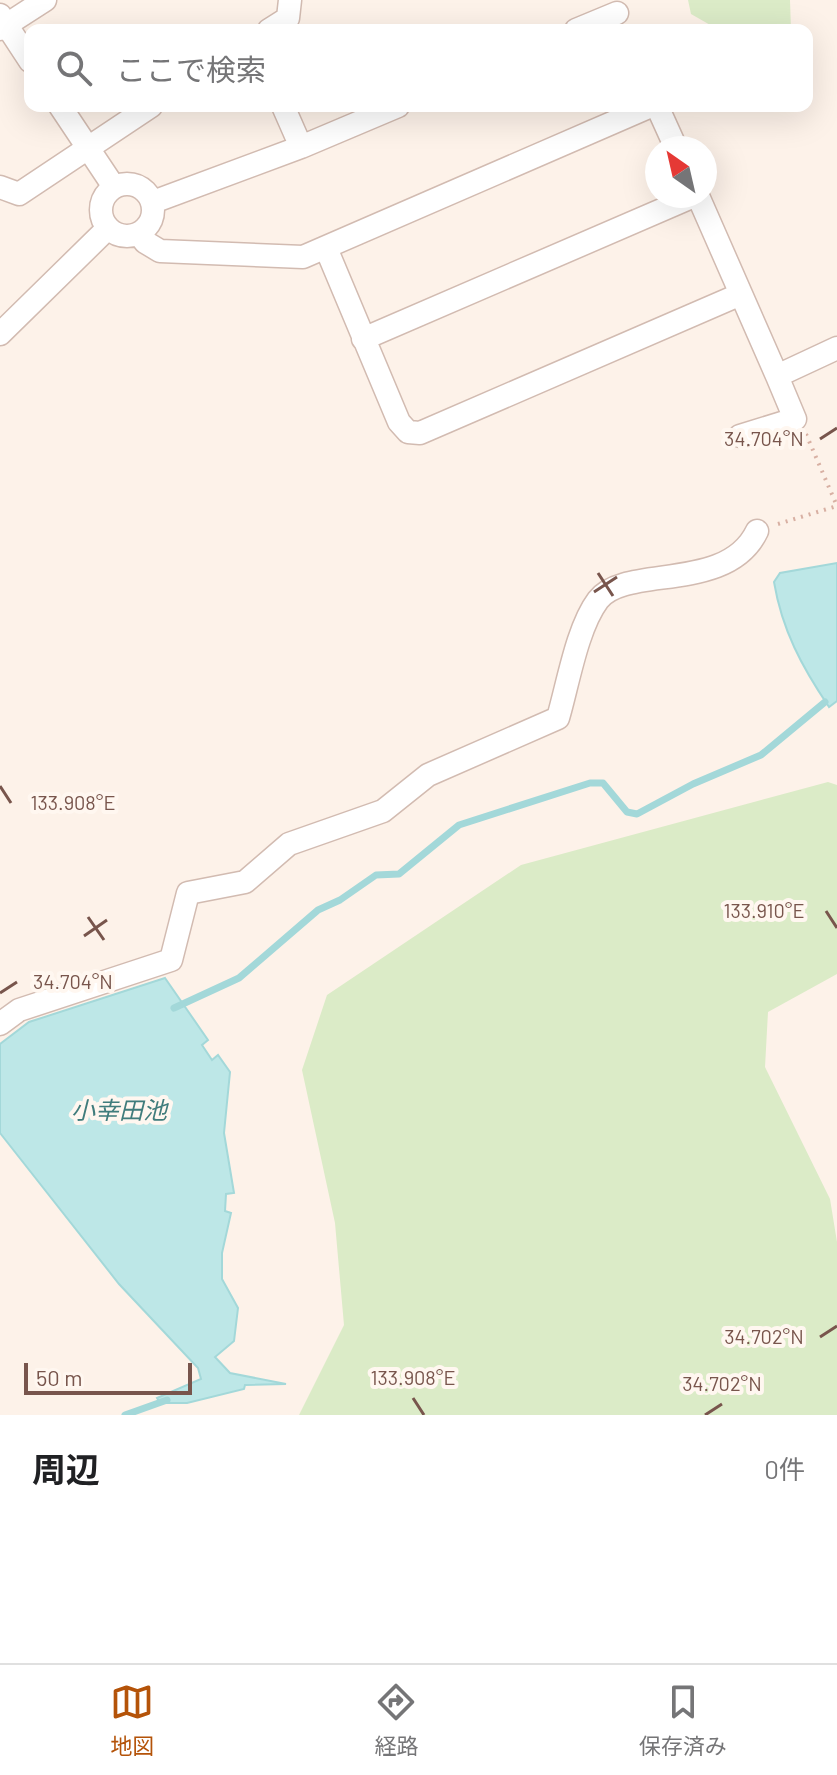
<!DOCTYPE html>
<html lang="ja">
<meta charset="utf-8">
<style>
:root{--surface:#fff;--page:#f6f6f6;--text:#202124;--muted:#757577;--line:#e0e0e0;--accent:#b45309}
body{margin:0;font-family:Barlow,"Noto Sans JP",sans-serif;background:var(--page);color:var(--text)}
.compass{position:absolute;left:645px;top:136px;width:72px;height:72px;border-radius:50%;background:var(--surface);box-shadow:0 8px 32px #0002;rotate:326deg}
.scale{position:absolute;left:24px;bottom:20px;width:168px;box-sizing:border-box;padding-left:8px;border:4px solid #78554c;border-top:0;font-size:22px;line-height:28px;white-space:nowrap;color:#78554c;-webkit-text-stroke:6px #fff7f0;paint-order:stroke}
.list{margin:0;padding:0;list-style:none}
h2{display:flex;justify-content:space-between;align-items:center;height:104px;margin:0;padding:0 32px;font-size:34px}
h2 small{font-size:26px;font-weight:400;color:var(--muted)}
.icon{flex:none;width:44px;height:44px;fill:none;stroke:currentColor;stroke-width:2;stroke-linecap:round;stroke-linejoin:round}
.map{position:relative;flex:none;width:837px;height:1415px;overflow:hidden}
.search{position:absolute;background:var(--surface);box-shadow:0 8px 32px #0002;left:24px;right:24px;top:24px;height:88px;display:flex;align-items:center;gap:20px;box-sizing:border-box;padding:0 28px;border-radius:16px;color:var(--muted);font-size:30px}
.sheet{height:248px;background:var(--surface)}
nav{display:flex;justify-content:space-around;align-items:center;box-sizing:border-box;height:112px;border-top:2px solid var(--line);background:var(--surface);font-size:22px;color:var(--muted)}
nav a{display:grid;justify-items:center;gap:4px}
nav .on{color:var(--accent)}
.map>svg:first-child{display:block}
.green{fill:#dbebc7}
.water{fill:#bde7e7;stroke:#a3d8d9;stroke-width:2}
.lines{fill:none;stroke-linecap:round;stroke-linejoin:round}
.stream{stroke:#a3d8d9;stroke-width:7}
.minor-casing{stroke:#d2bbb1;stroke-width:25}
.path{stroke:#d8b0a3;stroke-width:4;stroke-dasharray:2 6;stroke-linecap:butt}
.minor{stroke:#fff;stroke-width:22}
.ticks{fill:none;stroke:#78554c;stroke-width:3}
.labels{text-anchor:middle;stroke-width:8;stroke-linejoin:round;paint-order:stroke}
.water-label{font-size:24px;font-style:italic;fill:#407c7c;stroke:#fff7f0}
.ticks-label{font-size:20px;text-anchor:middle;fill:#78554c;stroke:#fff7f0;stroke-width:8;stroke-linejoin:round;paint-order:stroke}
</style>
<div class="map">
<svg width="837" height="1415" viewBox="0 0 837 1415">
<rect width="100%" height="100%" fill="#fdf2e9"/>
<path class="green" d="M688 0H790L791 30H719L691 14Z
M828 782 837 785V974L768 1012 765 1067 830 1199 837 1242V1415H299L344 1325 335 1223 302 1070 327 995 521 865Z"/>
<path class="water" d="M837 563V701L829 707C802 667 782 630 774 582L780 573Z
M165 978 208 1040 202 1045 212 1060 218 1055 230 1072 224 1133 234 1193 226 1194 225 1211 231 1213 222 1253V1279L238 1308 234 1341 215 1357 230 1373 286 1384 245 1385 244 1389 187 1403H160L157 1398 201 1379 198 1368 119 1284 0 1133V1044L29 1022Z"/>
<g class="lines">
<path class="stream" d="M174 1008 239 978 318 910 340 900 376 875 399 874 459 825 590 783H603L627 812 637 814 693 784 761 755 825 702
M125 1415 167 1400"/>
<g class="minor-casing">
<path id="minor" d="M0 15 30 61
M0 29 45 0
M269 30 288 18 290 0
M576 30 617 13
M60 106 114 187
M283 106 301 147
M657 106 676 148
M101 210a26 26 0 1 1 52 0a26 26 0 1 1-52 0Z
M0 187 19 194 151 106
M698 196 777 376 837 348
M153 202 301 147 398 106
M139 233 145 242 160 251 303 257 651 106
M326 248 399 422 408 432 420 433 741 294
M0 334 108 228
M363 339 694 196
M740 436 795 419 777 376
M0 1024 19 1010 171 960 188 893 245 882 289 844 383 811 428 775 558 718C568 684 577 628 598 600 625 564 727 594 757 531"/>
</g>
<path class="path" d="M806 434 837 506
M778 524 837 506"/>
<use href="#minor" class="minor"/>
</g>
<path class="ticks" d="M820 439 837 428M598 573 613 596M594 592 617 577M0 786 11 803M826 911 837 928M88 917 104 940M84 936 107 920M0 993 17 982M820 1337 837 1326M413 1398 424 1415M705 1415 722 1404"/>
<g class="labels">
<g class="water-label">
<text x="119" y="1119">小幸田池</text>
</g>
</g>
<g class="ticks-label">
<text x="764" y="446">34.704°N</text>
<text x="73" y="810">133.908°E</text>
<text x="764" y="918">133.910°E</text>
<text x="73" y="989">34.704°N</text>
<text x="764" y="1344">34.702°N</text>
<text x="413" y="1385">133.908°E</text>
<text x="722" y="1391">34.702°N</text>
</g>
</svg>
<svg class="compass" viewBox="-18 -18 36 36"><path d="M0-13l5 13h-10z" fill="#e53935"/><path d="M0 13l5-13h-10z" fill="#757577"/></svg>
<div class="scale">50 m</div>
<div class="search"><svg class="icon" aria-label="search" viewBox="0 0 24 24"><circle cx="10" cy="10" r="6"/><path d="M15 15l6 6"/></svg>ここで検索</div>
</div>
<section class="sheet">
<h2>周辺<small>0件</small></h2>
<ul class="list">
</ul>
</section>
<nav>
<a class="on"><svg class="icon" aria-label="map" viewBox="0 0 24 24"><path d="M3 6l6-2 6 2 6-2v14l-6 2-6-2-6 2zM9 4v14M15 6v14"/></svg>地図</a>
<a><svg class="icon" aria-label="directions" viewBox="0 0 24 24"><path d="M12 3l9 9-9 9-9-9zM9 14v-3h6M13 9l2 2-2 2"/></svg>経路</a>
<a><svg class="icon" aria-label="saved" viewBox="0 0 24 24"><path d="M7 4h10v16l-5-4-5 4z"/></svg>保存済み</a>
</nav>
